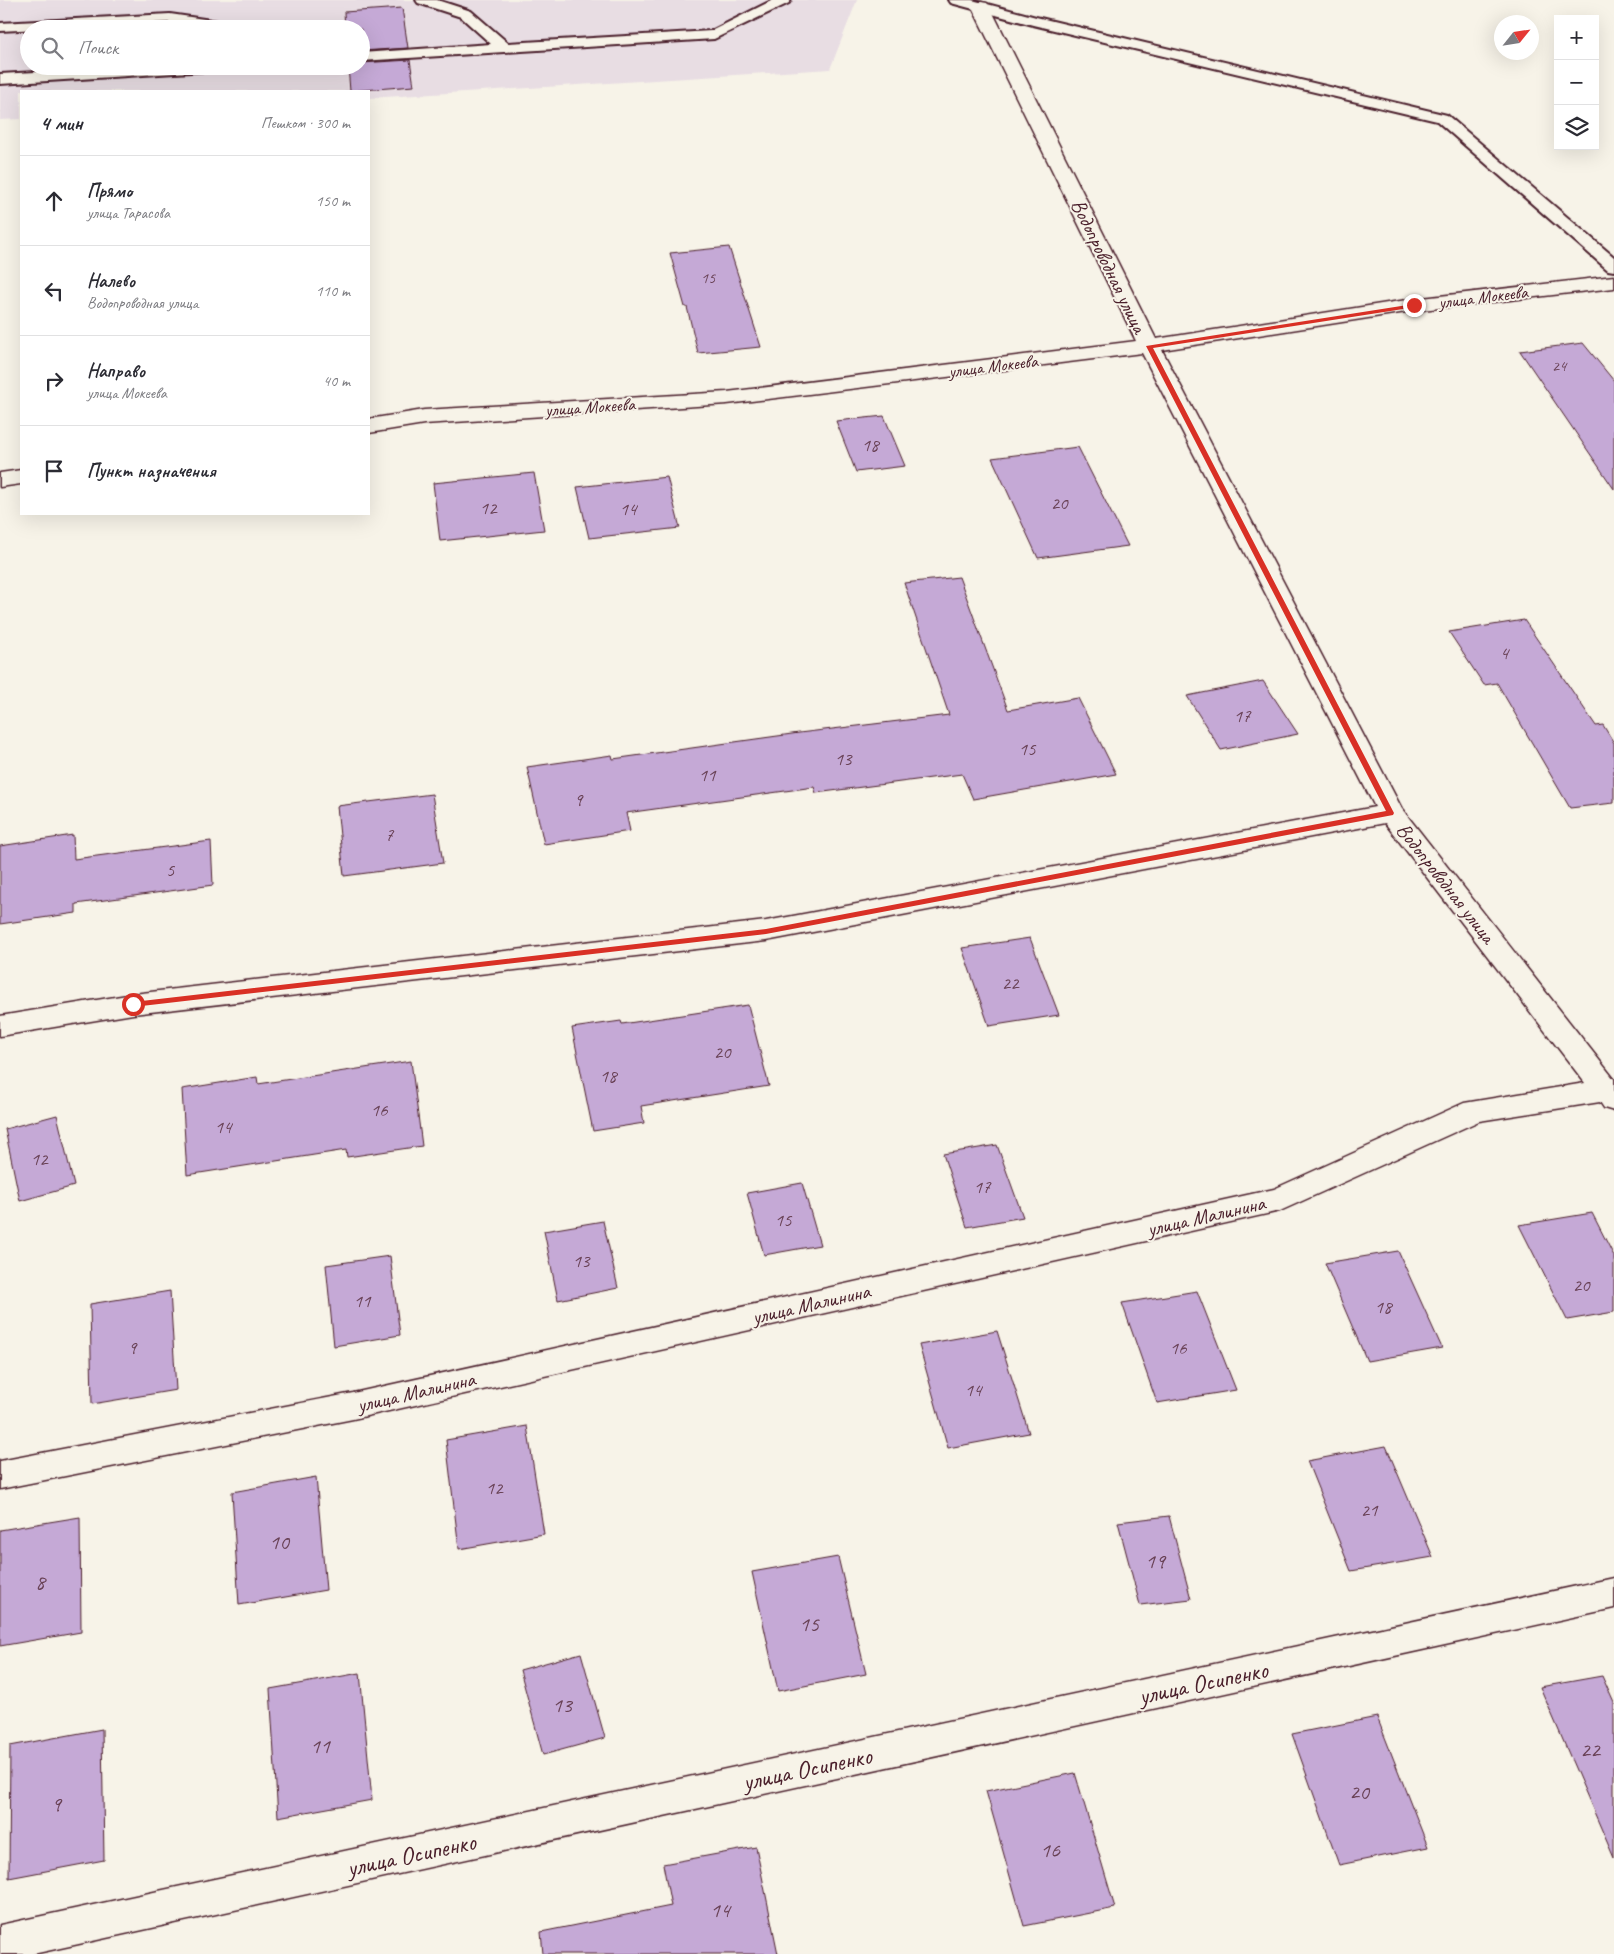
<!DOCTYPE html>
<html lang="ru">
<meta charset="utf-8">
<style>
:root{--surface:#fff;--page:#f7f7f7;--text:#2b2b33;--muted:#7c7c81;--line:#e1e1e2}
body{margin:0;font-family:Caveat,sans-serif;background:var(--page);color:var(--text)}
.controls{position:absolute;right:15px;top:15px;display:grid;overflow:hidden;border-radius:0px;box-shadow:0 5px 20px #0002}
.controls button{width:45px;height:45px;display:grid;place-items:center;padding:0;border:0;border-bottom:1px solid var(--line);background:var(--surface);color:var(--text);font:25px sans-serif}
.compass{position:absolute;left:1494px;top:15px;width:45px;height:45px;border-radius:50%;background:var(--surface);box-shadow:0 5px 20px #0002;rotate:60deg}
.stop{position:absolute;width:15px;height:15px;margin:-11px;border:4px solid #d93025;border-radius:50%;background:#fff}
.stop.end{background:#d93025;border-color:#fff;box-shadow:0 1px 5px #0008}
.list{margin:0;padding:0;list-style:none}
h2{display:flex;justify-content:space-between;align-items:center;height:65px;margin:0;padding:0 20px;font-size:21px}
h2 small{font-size:16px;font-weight:400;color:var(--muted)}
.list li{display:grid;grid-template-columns:32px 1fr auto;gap:15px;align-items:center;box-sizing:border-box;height:90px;padding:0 20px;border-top:1px solid var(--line)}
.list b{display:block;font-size:19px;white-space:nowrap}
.list p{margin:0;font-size:16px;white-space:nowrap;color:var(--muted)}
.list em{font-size:16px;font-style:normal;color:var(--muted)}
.icon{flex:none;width:28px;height:28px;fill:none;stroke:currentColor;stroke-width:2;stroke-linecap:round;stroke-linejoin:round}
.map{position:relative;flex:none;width:1614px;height:1954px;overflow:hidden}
.search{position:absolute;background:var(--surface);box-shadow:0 5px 20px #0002;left:20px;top:20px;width:350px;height:55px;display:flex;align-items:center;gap:12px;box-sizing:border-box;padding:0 18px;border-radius:28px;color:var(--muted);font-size:19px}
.panel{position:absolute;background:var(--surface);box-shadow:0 5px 20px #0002;left:20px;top:90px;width:350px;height:425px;border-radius:0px}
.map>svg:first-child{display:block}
.built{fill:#e8dde3;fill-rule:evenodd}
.building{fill:#c5a9d6;stroke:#4a1f2b}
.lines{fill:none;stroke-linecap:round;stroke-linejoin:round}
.lane-casing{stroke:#4a1f2b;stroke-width:4}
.street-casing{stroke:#4a1f2b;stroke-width:3}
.lane{fill:#f7f3e8;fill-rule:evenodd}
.street{fill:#f7f3e8;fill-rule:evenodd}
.route{fill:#d93025}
.labels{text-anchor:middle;stroke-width:4;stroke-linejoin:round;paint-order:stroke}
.far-number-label{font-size:16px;fill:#694256}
.far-street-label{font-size:18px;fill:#4a1f2b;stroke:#f7f3e8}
.number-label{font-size:19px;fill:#694256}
.street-label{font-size:21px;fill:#4a1f2b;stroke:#f7f3e8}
.near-number-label{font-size:22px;fill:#694256}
.near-street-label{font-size:25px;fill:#4a1f2b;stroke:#f7f3e8}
</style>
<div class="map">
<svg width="1614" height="1954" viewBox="0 0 1614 1954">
<rect width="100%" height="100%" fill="#f7f3e8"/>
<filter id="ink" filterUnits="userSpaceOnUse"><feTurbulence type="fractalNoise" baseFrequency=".02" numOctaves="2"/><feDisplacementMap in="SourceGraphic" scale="10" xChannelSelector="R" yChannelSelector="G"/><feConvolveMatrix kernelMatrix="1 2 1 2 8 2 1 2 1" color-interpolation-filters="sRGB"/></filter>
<g filter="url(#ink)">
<path class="built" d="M0 0H857L830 69 369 98V91H21V119L0 120ZM29 29H361V66H29Z"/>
<path class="building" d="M402 8 408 48 361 51V29H345L344 12Z
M410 60 414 86 350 91 348 66H361V63Z
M729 247 761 347 698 353 687 307H685L670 253Z
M1583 343 1614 381V489L1520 351Z
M884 416 905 466 856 472 836 421Z
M1078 447 1128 546 1038 558 992 458Z
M534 473 544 530 440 541 433 483Z
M667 477 680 528 589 538 577 487Z
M959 577 1008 710 1078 698 1116 774 973 799 962 774 816 793 814 787 626 813 630 831 544 844 527 767 612 755 613 759 799 733 949 715 904 583Z
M1524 620 1596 726 1603 725 1614 743V803L1570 808 1497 683 1484 685 1449 632Z
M1263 681 1298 734 1221 750 1187 696Z
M432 794 443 863 344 876 337 806Z
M73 835 74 859 211 841 213 885 76 904V913L0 924V846Z
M1030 938 1059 1015 989 1026 962 948Z
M748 1005 769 1086 641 1106 644 1123 593 1131 572 1028 621 1021 622 1024Z
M411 1061 422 1146 347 1157 346 1150 187 1175 182 1089 257 1077 258 1084Z
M57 1115 74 1186 20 1201 5 1129Z
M997 1145 1023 1217 967 1227 943 1154Z
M802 1183 820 1245 764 1255 747 1193Z
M1592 1213 1614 1256V1312L1567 1320 1519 1225Z
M603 1221 618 1288 558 1300 544 1231Z
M1398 1251 1442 1348 1367 1361 1325 1263Z
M390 1256 400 1335 334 1346 326 1265Z
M170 1291 176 1390 92 1404 90 1304Z
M1197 1291 1236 1390 1157 1403 1122 1303Z
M997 1331 1029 1433 948 1448 919 1345Z
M527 1426 544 1534 459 1549 446 1440Z
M1386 1446 1433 1557 1351 1571 1307 1461Z
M316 1477 326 1590 239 1605 232 1492Z
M1169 1516 1191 1599 1140 1605 1118 1522Z
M80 1517 81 1632 0 1646V1530Z
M838 1557 866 1674 778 1691 752 1572Z
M581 1653 605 1738 543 1755 520 1670Z
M360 1673 372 1800 278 1817 270 1689Z
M1602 1676 1614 1703V1858L1540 1687Z
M1377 1717 1428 1847 1339 1865 1292 1734Z
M102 1729 104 1860 9 1878 10 1746Z
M1075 1773 1115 1908 1024 1926 986 1791Z
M756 1847 778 1954H543L541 1932 671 1906 663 1864Z"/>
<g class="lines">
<g class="lane-casing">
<path id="lane" d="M416 0H437L471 11 508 43 711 31 773 0H791L789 3 714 39 361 61V53L491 44 461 17 418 3Z
M949 0H972L1036 17 1447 115 1614 257V271L1608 270 1437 121 1033 25 951 3Z
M170 14 245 25 252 29H213L170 22 0 31V23Z
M142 66H230L228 69 223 70 0 84V74Z"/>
</g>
<g class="street-casing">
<path id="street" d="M981 2 987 3 990 7 1156 339 1413 299 1614 276V288L1413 311 1162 350 1402 809 1614 1079V1111L1604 1108 1600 1102 1479 1121 1280 1211 353 1419 0 1489V1461L353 1393 1274 1189 1464 1103 1585 1083 1385 823 766 941 133 1014 0 1036V1016L133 994 766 921 1375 807 1142 353 727 404 424 424 369 433V419L424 410 727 392 1136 341 972 7 975 3Z
M21 470V484L0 487V473Z
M1614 1578V1608L33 1954H0V1925Z"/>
</g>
<use href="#lane" class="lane"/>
<use href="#street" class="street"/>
</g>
</g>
<path class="route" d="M1414 304 1416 307 1153 348 1394 813 1393 815 766 934 133 1007 129 1004 133 1002 766 929 1386 811 1146 346Z"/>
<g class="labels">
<g class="far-number-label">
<text x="708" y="283">15</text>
<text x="1559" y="371">24</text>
</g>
<g class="far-street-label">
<text transform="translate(1483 297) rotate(-7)" y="6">улица Мокеева</text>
<text transform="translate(993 366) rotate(-7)" y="6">улица Мокеева</text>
<text transform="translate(590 407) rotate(-4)" y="6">улица Мокеева</text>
</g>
<g class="number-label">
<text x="870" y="451">18</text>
<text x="1059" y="509">20</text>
<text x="488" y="514">12</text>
<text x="628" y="515">14</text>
<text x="1504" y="659">4</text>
<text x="1242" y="722">17</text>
<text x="1027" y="755">15</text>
<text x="843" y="765">13</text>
<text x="707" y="781">11</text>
<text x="578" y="806">9</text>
<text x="389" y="841">7</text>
<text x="170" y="876">5</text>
<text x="1010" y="989">22</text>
<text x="722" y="1058">20</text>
<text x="608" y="1082">18</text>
<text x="379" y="1116">16</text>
<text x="223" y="1133">14</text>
<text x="39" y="1165">12</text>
<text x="982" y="1193">17</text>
<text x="783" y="1226">15</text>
<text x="581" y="1267">13</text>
<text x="1581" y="1291">20</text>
<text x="362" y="1307">11</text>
<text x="1383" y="1313">18</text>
<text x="132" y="1354">9</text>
<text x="1178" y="1354">16</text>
<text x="973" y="1396">14</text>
<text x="494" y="1494">12</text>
<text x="1369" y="1516">21</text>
</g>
<g class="street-label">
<text transform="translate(1109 266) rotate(64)" y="7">Водопроводная улица</text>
<text transform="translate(1446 883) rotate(52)" y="7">Водопроводная улица</text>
<text transform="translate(1206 1216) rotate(-13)" y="7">улица Малинина</text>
<text transform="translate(811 1304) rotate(-13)" y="7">улица Малинина</text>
<text transform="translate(416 1392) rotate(-13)" y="7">улица Малинина</text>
</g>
<g class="near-number-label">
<text x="279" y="1549">10</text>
<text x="1155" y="1568">19</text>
<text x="40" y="1589">8</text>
<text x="809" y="1631">15</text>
<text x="562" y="1712">13</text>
<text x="320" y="1753">11</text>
<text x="1590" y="1757">22</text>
<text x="1359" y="1799">20</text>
<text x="56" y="1811">9</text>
<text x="1050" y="1857">16</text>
<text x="720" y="1917">14</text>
</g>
<g class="near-street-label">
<text transform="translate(1203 1682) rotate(-12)" y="9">улица Осипенко</text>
<text transform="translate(807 1768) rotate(-12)" y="9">улица Осипенко</text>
<text transform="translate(411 1854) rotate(-12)" y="9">улица Осипенко</text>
</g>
</g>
</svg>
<div class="controls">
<button>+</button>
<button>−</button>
<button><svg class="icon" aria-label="layers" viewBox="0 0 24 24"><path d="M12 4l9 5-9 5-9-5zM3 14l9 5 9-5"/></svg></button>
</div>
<svg class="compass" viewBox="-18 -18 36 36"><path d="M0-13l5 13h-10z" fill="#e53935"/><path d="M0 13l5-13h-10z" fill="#7c7c81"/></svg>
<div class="stop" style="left:133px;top:1004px"></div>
<div class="stop end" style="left:1414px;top:305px"></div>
<div class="search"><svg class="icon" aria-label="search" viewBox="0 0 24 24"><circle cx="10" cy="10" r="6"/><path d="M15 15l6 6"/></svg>Поиск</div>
<section class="panel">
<h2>4 мин<small>Пешком · 300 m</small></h2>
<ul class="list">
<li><svg class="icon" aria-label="ahead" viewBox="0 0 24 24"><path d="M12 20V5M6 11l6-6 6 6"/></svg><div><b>Прямо</b><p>улица Тарасова</p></div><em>150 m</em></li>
<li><svg class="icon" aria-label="left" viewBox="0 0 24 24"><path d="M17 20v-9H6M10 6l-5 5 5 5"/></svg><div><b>Налево</b><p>Водопроводная улица</p></div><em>110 m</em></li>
<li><svg class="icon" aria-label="right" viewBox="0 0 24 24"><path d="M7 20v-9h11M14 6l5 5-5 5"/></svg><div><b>Направо</b><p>улица Мокеева</p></div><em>40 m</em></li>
<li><svg class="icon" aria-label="arrive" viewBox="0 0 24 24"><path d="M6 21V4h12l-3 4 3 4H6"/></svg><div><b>Пункт назначения</b></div></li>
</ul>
</section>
</div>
